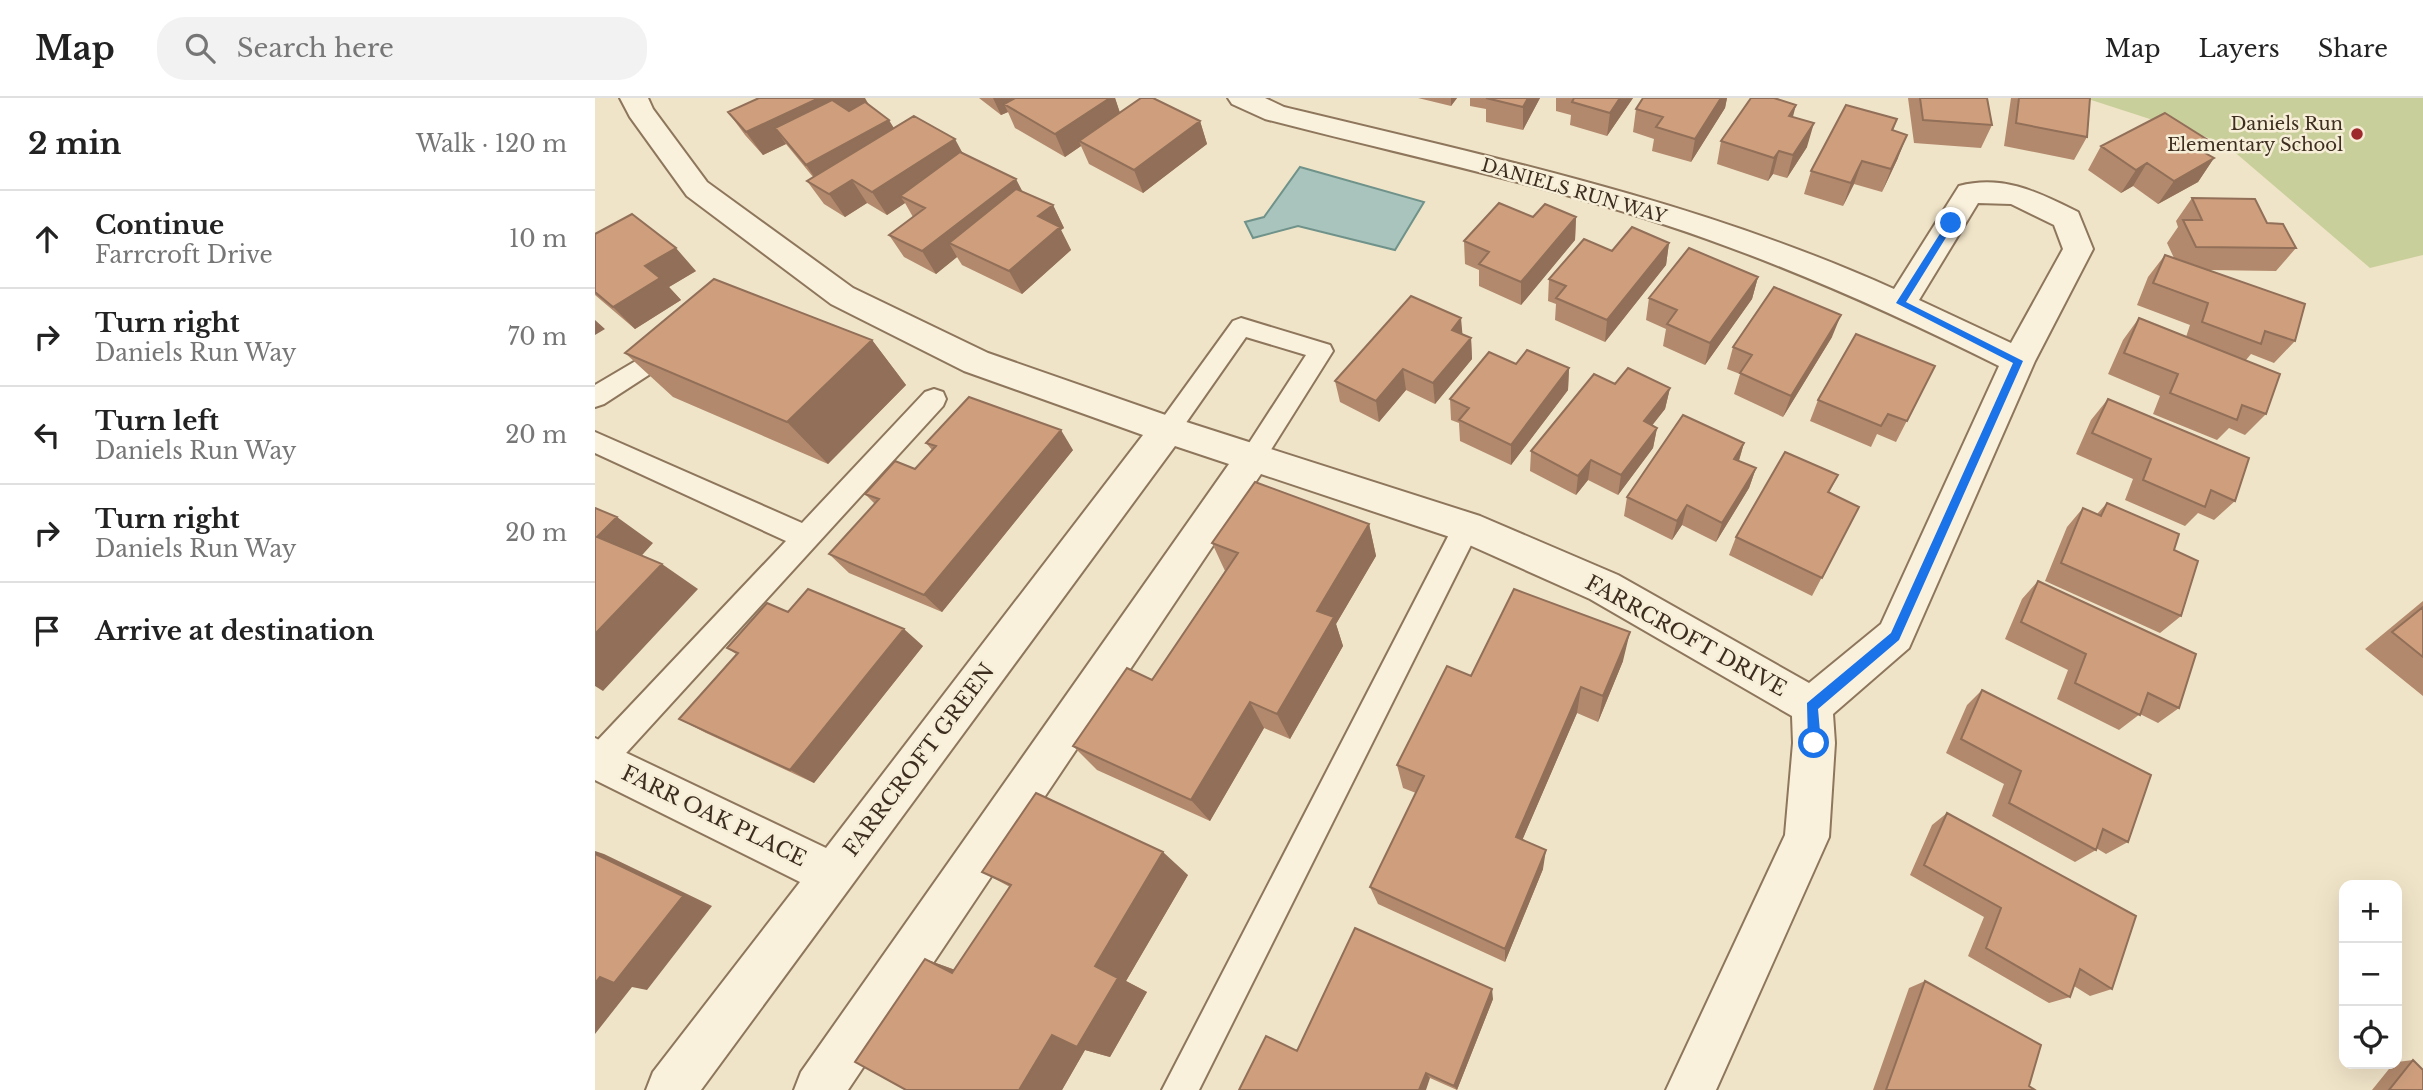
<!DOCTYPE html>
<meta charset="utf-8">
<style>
:root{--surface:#fff;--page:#f2f2f2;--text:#222;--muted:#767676;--line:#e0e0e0}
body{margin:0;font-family:"Libre Baskerville",serif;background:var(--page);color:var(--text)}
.controls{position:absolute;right:21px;bottom:21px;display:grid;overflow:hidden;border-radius:14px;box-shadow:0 7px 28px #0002}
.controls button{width:63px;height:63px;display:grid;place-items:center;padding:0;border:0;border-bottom:2px solid var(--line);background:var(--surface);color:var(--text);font:35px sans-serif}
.stop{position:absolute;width:21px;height:21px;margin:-16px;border:5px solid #1a73e8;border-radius:50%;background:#fff}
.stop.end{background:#1a73e8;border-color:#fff;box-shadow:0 2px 7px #0008}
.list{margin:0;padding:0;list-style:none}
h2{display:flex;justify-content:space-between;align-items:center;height:91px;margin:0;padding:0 28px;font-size:30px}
h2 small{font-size:23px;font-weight:400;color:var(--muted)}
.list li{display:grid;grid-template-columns:46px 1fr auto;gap:21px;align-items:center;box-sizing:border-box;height:98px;padding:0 28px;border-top:2px solid var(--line)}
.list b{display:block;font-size:26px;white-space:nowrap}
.list p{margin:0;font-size:23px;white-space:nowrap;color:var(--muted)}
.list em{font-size:23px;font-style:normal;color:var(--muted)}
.icon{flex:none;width:38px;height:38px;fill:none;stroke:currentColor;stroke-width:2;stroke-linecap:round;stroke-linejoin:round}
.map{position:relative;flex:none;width:1828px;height:992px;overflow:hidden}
header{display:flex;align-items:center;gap:42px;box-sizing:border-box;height:98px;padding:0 35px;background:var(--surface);border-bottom:2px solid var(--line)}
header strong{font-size:33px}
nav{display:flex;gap:38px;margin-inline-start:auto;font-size:24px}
.search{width:490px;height:63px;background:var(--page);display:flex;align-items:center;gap:18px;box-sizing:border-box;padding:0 24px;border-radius:28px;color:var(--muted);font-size:26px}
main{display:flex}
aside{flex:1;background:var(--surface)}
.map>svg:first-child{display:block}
.green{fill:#c9cf9b}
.water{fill:#a9c4bc;stroke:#6f938a;stroke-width:2}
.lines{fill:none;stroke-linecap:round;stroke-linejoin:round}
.service-casing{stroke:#8d765c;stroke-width:4}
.minor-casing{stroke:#8d765c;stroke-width:4}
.service{fill:#faf1dc;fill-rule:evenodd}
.minor{fill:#faf1dc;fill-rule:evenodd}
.wall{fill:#b2896c}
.shaded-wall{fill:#916f58}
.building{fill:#cf9f7d;stroke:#916f58;stroke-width:2}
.route{fill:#1a73e8}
.poi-dot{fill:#9e2a2b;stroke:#f7eed8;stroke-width:2.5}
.labels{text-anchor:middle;stroke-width:5;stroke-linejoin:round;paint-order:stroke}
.far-poi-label{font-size:18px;fill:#3d2e20;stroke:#f7eed8;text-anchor:end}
.far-street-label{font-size:18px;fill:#3d2e20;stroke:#f7eed8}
.street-label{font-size:21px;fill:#3d2e20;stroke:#f7eed8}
</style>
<header>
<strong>Map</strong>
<div class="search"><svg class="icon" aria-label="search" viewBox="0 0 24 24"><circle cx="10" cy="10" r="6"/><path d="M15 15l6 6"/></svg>Search here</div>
<nav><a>Map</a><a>Layers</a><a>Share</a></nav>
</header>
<main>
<aside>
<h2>2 min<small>Walk · 120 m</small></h2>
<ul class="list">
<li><svg class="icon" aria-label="ahead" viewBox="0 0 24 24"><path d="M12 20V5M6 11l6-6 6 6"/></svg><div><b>Continue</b><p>Farrcroft Drive</p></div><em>10 m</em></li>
<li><svg class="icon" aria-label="right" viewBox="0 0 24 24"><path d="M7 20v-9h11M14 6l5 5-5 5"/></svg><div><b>Turn right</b><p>Daniels Run Way</p></div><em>70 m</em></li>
<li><svg class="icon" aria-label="left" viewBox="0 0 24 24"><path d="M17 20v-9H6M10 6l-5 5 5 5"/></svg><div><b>Turn left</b><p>Daniels Run Way</p></div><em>20 m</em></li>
<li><svg class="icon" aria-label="right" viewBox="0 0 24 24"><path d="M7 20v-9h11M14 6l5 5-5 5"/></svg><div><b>Turn right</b><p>Daniels Run Way</p></div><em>20 m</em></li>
<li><svg class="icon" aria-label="arrive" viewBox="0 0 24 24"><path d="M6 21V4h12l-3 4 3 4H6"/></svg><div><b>Arrive at destination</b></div></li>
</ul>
</aside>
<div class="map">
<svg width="1828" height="992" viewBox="0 0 1828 992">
<rect width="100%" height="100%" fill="#f0e4c8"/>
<path class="green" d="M1490 0H1828V157L1775 170 1629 45Z"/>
<path class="water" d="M705 69 829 104 800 152 703 128 658 140 650 124 669 119Z"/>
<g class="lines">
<g class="service-casing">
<path id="service" d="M646 220 735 247 738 253 667 366 658 369 649 366 645 359 711 257 651 239 581 339 572 342 563 339 559 332 638 223Z
M78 241 86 244 90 250 86 256 9 306 0 309V287Z
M339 291 348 294 351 301 348 308 11 677 0 682V645L191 443 0 355V334L207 425 330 294Z
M872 418 882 421 885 429 604 992H567L862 421Z"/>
</g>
<g class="minor-casing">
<path id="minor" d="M25 0H53L58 11 112 84 258 190 393 255 582 321 885 418 1023 477 1214 585 1286 526 1404 268C1296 214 1186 165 1071 127 940 84 804 56 670 21L637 6 633 0H670L689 9C895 59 1104 103 1299 191L1364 88C1409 76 1444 95 1483 114L1498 151 1440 263 1314 550 1238 616 1240 645 1234 739 1121 992H1071L1190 737 1198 645 1197 618 995 501 861 441 666 376 253 992H199L206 974 634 366 580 348 106 992H51L58 974 205 784 0 682V640L231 750 548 337 369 273 236 206 92 98 35 19ZM1383 105 1416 106 1459 127 1468 151 1416 245 1324 202Z"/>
</g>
<use href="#service" class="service"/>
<use href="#minor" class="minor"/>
</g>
<path class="wall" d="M384 0H520L525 15 605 23 612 46 548 95 494 66 486 48 470 59 420 30 413 14 406 17Z
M823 0H862L856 8Z
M875 0H945L928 32 891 24V11L875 8Z
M961 0H1038L1012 38 975 27 976 17 961 13Z
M1048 0H1132L1130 10 1096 64 1057 53 1059 41 1038 34 1041 11Z
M1313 0H1392L1397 27 1386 50 1319 45Z
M1416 0H1495L1492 39 1479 62 1409 48Z
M273 7 299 30 368 55 428 94 458 107 469 130 466 132 476 152 427 196 367 167 362 159 341 176 309 159 294 137 318 119 310 105 292 117 272 105 250 119 229 106 212 83 218 79 191 46 168 57 150 37 133 14Z
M1198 19 1212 49 1192 80 1178 76 1173 83 1122 66 1126 43Z
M1302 21 1298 33 1303 60 1287 94 1259 86 1248 108 1209 96 1216 73Z
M1506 48 1609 54 1619 60 1603 84 1563 106 1538 88 1526 95 1493 72Z
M1597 100 1672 125 1701 150 1681 173 1612 172 1700 243 1679 265 1656 256 1651 262 1671 316 1650 337 1634 330 1622 342 1558 316 1565 298 1513 276 1528 242 1544 220 1591 239 1595 227 1542 207 1553 179 1570 157 1579 160 1572 145 1583 129 1581 123Z
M938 119H981L980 142 926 207 884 188V172L870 166 869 143Z
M0 136 101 173 74 189 86 202 40 231 0 197Z
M1074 145 1071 167 1010 244 960 222 961 206 953 203 954 181 1017 153Z
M1163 179 1157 201 1110 267 1068 248 1071 231 1051 222 1054 200Z
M867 236 876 240 877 261 840 306 811 292 784 324 745 304 740 283Z
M1237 239 1188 319 1139 296 1145 276 1132 271 1138 249Z
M277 242 311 287 233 366 78 299 30 255Z
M921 266 974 270 973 292 916 367 865 343 864 325 856 322 855 301Z
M1340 268 1301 344 1282 336 1276 349 1215 323 1223 302Z
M1020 286 1075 290 1070 311 1057 327 1062 330 1058 350 1023 397 993 382 981 397 935 373 936 353Z
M1513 301 1640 403 1619 422 1603 415 1590 428 1530 402 1538 381 1481 356 1496 322Z
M331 345 478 352 347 514 254 475 234 456 280 406 270 396 320 371 337 352Z
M1149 345 1144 363 1161 370 1154 390 1121 444 1087 427 1077 442 1029 418 1032 399Z
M1243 377 1234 395 1264 409 1217 498 1134 457 1141 439Z
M1512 405 1579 452 1586 518 1565 535 1450 483 1472 429 1488 410 1502 416Z
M774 426 781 458 741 526 748 548 695 641 669 630 615 723 502 672 478 648 557 582 630 473 617 445Z
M1443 483 1584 610 1563 625 1545 616 1524 632 1462 601 1473 572 1410 541 1427 501Z
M1828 503V598L1770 551Z
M193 514 328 548 219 685 111 635 84 621 141 556 132 550Z
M1028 563 1003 624 982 615 927 742 948 771 910 864 783 806 775 789 821 695 808 690 802 667 876 578Z
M1387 592 1533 744 1511 756 1501 750V752L1480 764 1397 718 1409 686 1351 655 1372 607Z
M1352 715 1517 891 1495 898 1479 888 1475 899 1454 905 1373 858 1389 819 1315 777 1337 727Z
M387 774 593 777 531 883 552 894 515 959 490 952 467 992H311L330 861 360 872 415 789Z
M1330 883 1434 988 1440 992H1278L1314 890Z
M898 901 862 992 835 980 702 953Z
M1818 962 1828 992H1777L1798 966H1802V964Z"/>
<path class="shaded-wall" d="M224 0H270L274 7 193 45 180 30 191 46 168 57 151 34Z
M398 0H439L409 6 413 14 406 17Z
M502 0H520L527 21 484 43 486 48 470 59 460 36Z
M856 0H862L856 8Z
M933 0H945L928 32V9Z
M1025 0H1038L1012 38 1015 15Z
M1126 0H1132L1130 10 1096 64 1100 41Z
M1201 7 1195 30 1194 18Z
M294 22 308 45 227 90 211 67Z
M605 23 612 46 548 95 539 72Z
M1219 25 1212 49 1192 80 1198 57Z
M1312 37 1303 60 1287 94 1296 71Z
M360 41 373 65 305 98 310 105 292 117 277 94Z
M1616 44 1600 67 1603 51Z
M1184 53 1178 76 1173 83 1179 60Z
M1619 60 1603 84 1563 106 1579 83Z
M1267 63 1259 86 1248 108 1256 85Z
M1552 65 1538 88 1526 95 1541 72Z
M421 81 433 104 354 145 362 159 341 176 327 153Z
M257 82 272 105 250 119 234 96Z
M458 107 469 130 466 132 476 152 427 196 414 173 443 118Z
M981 119 980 142 926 207V184Z
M1074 145 1071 167 1010 244 1012 222Z
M81 150 101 173 74 189 86 202 40 231 18 209 50 168Z
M1163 179 1157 201 1110 267 1115 245Z
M1246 217 1237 239 1188 319 1196 298Z
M866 220 868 242 857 232Z
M0 222 10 231 0 237Z
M876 240 877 261 840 306 838 285Z
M277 242 311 287 233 366 192 324Z
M974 270 973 292 916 367V347Z
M808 271 811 292 784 324 781 303Z
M1075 290 1070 311 1045 343 1049 323Z
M1062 330 1058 350 1023 397 1026 377Z
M466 332 478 352 347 514 329 497Z
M1149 345 1143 365 1139 361Z
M996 362 993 382 981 397 983 378Z
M1161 370 1154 390 1121 444 1127 425Z
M1092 407 1087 427 1077 442 1082 423Z
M22 419 58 445 40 465 2 439Z
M774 426 781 458 741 526 748 548 695 641 682 616 722 513Z
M67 466 103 491 8 593 0 588V536Z
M309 531 328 548 219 685 195 672Z
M1035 534 1028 563 1003 624 1008 598Z
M986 589 982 615 920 759 921 739Z
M655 604 669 630 615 723 596 702Z
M951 752 948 771 910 864V851Z
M0 753 9 756 117 808 52 892 37 889 0 936Z
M568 754 593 777 531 883 552 894 515 959 490 952 467 992H424Z
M330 861 374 877 357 875Z
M897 891 898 901 862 992 859 988Z
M831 975 835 980 831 992H824Z"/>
<path class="building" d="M164 0H224L151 34 133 14Z
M420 0H515L460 36 409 6Z
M546 0H558L605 23 539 72 484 43Z
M891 0H933L928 9Z
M979 0H1025L1015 15 977 4Z
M1048 0H1126L1100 41 1061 29 1068 19 1041 11Z
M1156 0H1179L1201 7 1194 18 1219 25 1198 57 1184 53 1179 60 1126 43Z
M1325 0H1392L1397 27 1328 22Z
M1424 0H1495L1492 39 1421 25Z
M237 2 254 13 270 4 294 22 211 67 180 30Z
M1251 7 1302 21 1297 32 1312 37 1296 71 1267 63 1256 85 1216 73Z
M1570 15 1616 44 1603 51 1619 60 1579 83 1552 65 1541 72 1506 48Z
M319 18 360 41 277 94 257 82 234 96 212 83Z
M365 54 421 81 327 153 294 137 330 110 305 98Z
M421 91 458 107 443 118 465 129 414 173 354 145Z
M1597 100 1660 101 1672 125 1688 126 1701 150 1601 149 1588 122H1607Z
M904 105 938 119 950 106 981 119 926 184 884 166 894 154 869 143Z
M37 116 81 150 50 168 65 180 18 209 0 194V136Z
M1037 129 1074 145 1012 222 961 200 971 188 954 181 989 141 1017 153Z
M1094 150 1163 179 1115 245 1072 226 1082 212 1054 200Z
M1570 157 1710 206 1700 243 1670 233 1666 246 1607 224 1613 205 1558 185Z
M119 181 277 242 192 324 30 255Z
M1179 189 1246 217 1196 298 1145 275 1157 257 1138 249Z
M816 198 866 220 857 232 876 240 838 285 808 271 781 303 740 283Z
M1544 220 1685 276 1671 316 1647 307 1642 322 1575 295 1583 276 1529 255Z
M1261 236 1340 268 1312 323 1293 316 1286 328 1223 302Z
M932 252 974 270 916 347 864 322 874 310 855 301 894 254 921 266Z
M1033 270 1075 290 1049 323 1062 330 1026 377 996 362 983 378 936 353 999 276 1020 286Z
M374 299 466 332 329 497 234 456 284 401 270 396 300 363 320 371 341 348 331 345Z
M1513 301 1654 360 1640 403 1616 392 1610 409 1548 382 1556 361 1497 335Z
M1088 317 1149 345 1139 361 1161 370 1127 425 1092 407 1082 423 1032 399Z
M1190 354 1243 377 1233 394 1264 409 1227 480 1141 439Z
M660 384 774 426 722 513 739 519 682 616 655 604 596 702 478 648 532 570 557 582 643 455 617 445Z
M1512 405 1584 436 1579 452 1603 463 1586 518 1466 465 1488 410 1506 418Z
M0 410 22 419 2 439 67 466 0 536Z
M1443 483 1601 556 1584 610 1553 595 1545 617 1480 585 1491 556 1426 524Z
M213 491 309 531 195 672 84 621 143 555 132 550 172 505 193 514Z
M919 491 1035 534 1008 598 986 589 921 739 951 752 910 851 775 789 829 678 802 667 852 568 876 578Z
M1828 509V559L1797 534Z
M1387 592 1556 677 1533 744 1508 731 1501 752 1414 705 1426 673 1366 641Z
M441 695 568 754 500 868 523 880 482 949 457 937 424 992H311L260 964 330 861 357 875 416 787 387 774Z
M1352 715 1541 818 1517 891 1485 871 1475 899 1391 850 1406 810 1329 767Z
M0 756 88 798 19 885 5 879 0 885Z
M760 830 897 891 859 988 831 975 824 992H644L671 938 702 953Z
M1330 883 1446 947 1434 988 1440 992H1291Z
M1818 962 1828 972V992H1794Z"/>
<path class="route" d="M1353 123 1360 125 1311 204 1428 263 1304 542 1223 611 1226 645 1219 651 1213 645 1212 605 1296 535 1418 265 1301 205Z"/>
<circle class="poi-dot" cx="1762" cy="36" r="7"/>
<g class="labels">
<g class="far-poi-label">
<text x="1748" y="32">Daniels Run<tspan x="1748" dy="21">Elementary School</tspan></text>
</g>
<g class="far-street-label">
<text transform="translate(979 93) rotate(16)" y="6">DANIELS RUN WAY</text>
</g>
<g class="street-label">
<text transform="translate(1091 538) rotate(29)" y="7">FARRCROFT DRIVE</text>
<text transform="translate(324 662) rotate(-53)" y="7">FARRCROFT GREEN</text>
<text transform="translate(119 718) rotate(26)" y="7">FARR OAK PLACE</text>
</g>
</g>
</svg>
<div class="controls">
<button>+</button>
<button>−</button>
<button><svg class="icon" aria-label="locate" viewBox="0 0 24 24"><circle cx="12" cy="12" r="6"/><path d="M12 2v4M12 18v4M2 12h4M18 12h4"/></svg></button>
</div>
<div class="stop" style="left:1219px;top:645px"></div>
<div class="stop end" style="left:1356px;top:125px"></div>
</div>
</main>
